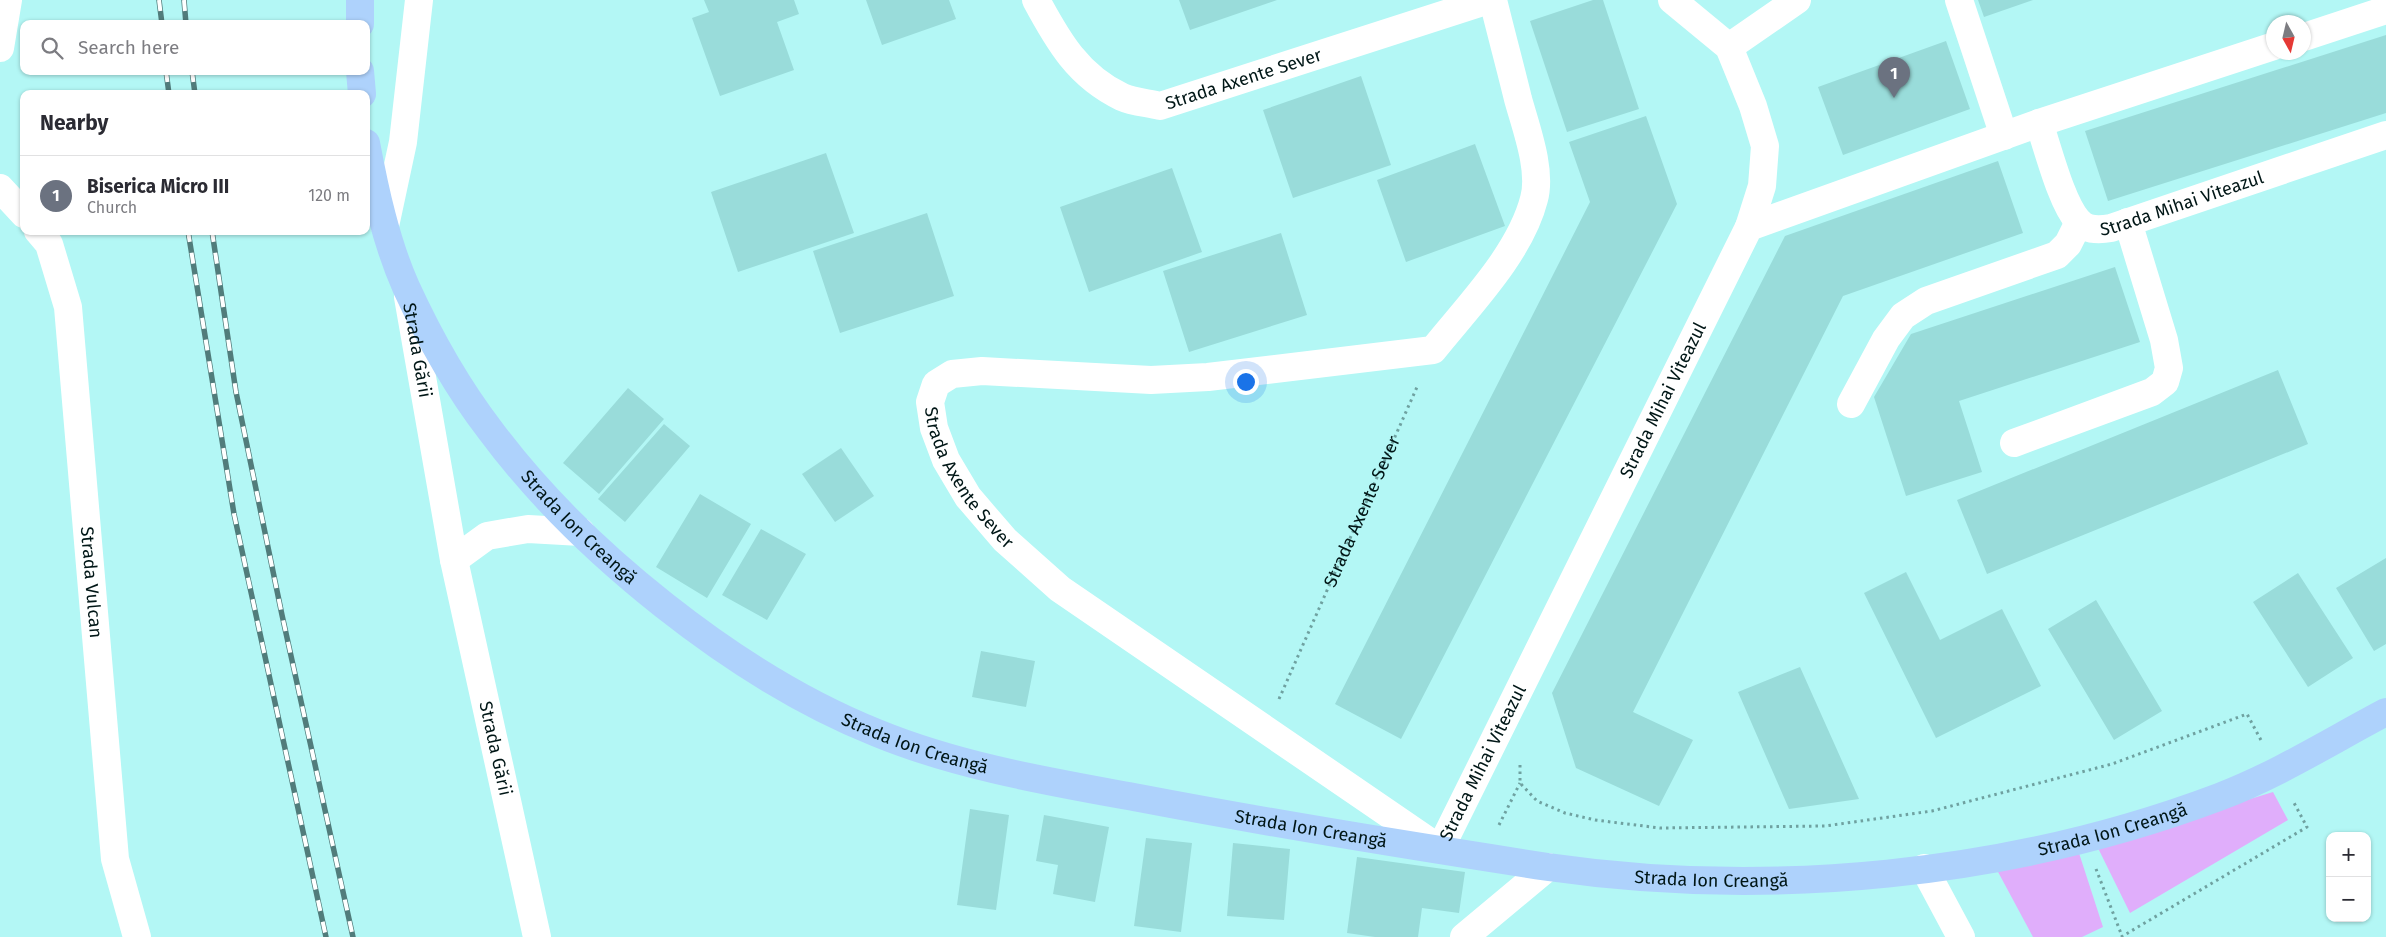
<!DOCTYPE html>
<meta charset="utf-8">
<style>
:root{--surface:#fff;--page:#f2f2f3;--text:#2b2b33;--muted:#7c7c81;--line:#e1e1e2;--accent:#7c3aed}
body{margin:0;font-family:"Fira Sans",sans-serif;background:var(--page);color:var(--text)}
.controls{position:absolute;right:15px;bottom:15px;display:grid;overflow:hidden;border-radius:10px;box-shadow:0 1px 4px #0004}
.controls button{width:45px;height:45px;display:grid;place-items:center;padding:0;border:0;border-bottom:1px solid var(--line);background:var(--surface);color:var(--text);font:25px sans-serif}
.compass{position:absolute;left:2266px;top:15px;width:45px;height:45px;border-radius:50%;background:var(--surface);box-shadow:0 1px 4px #0004;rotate:172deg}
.you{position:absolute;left:1245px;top:381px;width:18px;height:18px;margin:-12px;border:4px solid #fff;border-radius:50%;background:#1a73e8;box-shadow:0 0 0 8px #1a73e833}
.badge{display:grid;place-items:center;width:32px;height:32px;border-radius:50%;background:var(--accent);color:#fff;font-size:16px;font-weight:700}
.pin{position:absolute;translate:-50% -41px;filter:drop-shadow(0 1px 2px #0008)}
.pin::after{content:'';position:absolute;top:26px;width:18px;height:15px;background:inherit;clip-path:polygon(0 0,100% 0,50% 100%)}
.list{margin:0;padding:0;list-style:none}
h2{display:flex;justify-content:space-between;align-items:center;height:65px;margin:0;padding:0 20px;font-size:21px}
h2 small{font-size:16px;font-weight:400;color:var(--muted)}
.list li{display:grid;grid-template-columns:32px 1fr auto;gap:15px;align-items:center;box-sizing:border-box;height:80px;padding:0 20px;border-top:1px solid var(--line)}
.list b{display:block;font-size:19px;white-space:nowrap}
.list p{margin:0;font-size:16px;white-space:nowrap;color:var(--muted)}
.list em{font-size:16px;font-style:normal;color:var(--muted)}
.icon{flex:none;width:28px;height:28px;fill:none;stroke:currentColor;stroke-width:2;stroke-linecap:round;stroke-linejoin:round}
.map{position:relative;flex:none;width:2386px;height:937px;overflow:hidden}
.search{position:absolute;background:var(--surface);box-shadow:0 1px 4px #0004;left:20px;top:20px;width:350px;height:55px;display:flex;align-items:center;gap:12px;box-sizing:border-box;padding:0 18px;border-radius:10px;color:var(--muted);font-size:19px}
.panel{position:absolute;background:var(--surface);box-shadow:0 1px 4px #0004;left:20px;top:90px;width:350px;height:145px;border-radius:10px}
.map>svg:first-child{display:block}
.green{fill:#e0aefb}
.building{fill:#99dcda}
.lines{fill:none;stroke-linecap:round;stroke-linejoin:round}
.path{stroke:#6fa1a0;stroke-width:3;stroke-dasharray:2.5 4;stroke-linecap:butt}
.minor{stroke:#fff;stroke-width:28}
.major{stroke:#aed2fc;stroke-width:28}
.rail-casing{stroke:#517c7b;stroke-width:5.5}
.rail{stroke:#fff;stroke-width:4;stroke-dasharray:11;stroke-linecap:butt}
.labels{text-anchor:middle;stroke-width:5;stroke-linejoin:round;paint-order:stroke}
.street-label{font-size:18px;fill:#001616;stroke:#fff}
</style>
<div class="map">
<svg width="2386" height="937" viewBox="0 0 2386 937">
<rect width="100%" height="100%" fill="#b3f7f5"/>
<path class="green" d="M2273 792 2288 820 2130 913 2097 846Z
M2078 850 2103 927 2082 937H2033L1997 870Z"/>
<path class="building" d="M704 0H794L799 14 777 22 794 70 720 96 692 18 709 12Z
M866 0H949L956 19 882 45Z
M1179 0H1277L1190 30Z
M1593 0H1603L1639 109 1567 132 1530 21Z
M1978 0H2033L1984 17Z
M2386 35V113L2108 201 2085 131Z
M1946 41 1970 109 1843 155 1818 87Z
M1361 76 1391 165 1293 198 1263 110Z
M1646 116 1677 204 1401 739 1335 704 1590 202 1569 142Z
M1475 144 1505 226 1406 262 1377 180Z
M826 153 854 233 738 272 711 192Z
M1998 161 2023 233 1843 296 1633 712 1693 740 1659 806 1576 768 1552 693 1785 236Z
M1172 168 1202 252 1089 292 1060 207Z
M927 213 954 296 840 333 813 251Z
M1281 233 1307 315 1189 352 1163 271Z
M2115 267 2140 342 1959 401 1982 472 1906 496 1874 397 1911 334Z
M2278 370 2308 444 1987 574 1957 500Z
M628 388 664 419 599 494 563 463Z
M664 424 690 446 625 522 598 499Z
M841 448 874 496 835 522 802 474Z
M700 494 751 524 707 598 656 567Z
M761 529 806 554 767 620 722 595Z
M2386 558V644L2374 651 2336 588Z
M1906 572 1940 640 2002 609 2041 686 1936 738 1864 593Z
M2298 573 2353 658 2308 687 2253 602Z
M2096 600 2162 711 2114 740 2048 629Z
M981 651 1035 661 1026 707 972 697Z
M1800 667 1859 799 1789 809 1738 692Z
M970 809 1009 815 996 910 957 905Z
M1044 815 1109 827 1095 902 1053 894 1058 865 1036 861Z
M1146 838 1192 843 1181 932 1134 926Z
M1233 843 1290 849 1284 920 1227 916Z
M1357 857 1465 872 1459 913 1422 908 1418 937H1375L1347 933Z"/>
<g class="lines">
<g class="path">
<path id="s1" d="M1279 699 1417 387"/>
<path d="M1520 765V783L1537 801 1565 813 1595 820 1660 828 1825 826 1932 811 2112 764 2247 714 2262 742"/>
<path d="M1499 825 1520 783"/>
<path d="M2096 869 2122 936"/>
<path d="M2121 937 2307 827 2293 801"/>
</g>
<g class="minor">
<path id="s2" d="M1036 0C1058 41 1078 76 1122 97 1133 102 1148 103 1160 106L1489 0"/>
<path id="s3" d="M1493 0C1501 33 1510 66 1518 99 1526 128 1542 170 1534 199 1520 254 1468 306 1433 350L1208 377 1151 380 982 371 952 374 936 384 930 402 934 428 946 460 968 497 1005 540 1060 589 1440 849 1749 227 2039 123 2274 46"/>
<path d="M1672 0 1729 47 1753 106 1765 146 1762 186 1749 227"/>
<path d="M1959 0 2004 136"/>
<path d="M2304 37 2386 10"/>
<path d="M1729 47 1797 0"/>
<path d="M0 48 8 0"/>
<path id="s4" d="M2039 123C2048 148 2061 202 2078 221 2086 231 2100 230 2111 228L2386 135"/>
<path d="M0 188 24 214"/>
<path d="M385 226 403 142 419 0"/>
<path id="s5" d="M38 231 49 244 68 307 115 859 137 937"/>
<path id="s6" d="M408 297 454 560 537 937"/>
<path d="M1851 404 1886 339 1903 316 1926 301 2057 255 2068 244 2079 222"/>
<path d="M2014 443 2152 392 2165 382 2169 368 2164 340 2128 222"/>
<path d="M454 560 487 536 528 529 581 532"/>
<path d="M1924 868 1961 937"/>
<path d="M1464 937 1548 867"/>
</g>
<g class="major">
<path d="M360 24V0"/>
<path d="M360 71 362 94"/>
<path id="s7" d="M366 143C375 191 386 242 406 287 429 337 457 387 490 430 579 550 737 677 877 733 960 767 1052 782 1139 798 1275 824 1411 846 1548 867 1769 899 2009 876 2219 797 2277 775 2331 741 2386 712"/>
</g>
<g class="rail-casing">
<path id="rail" d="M159 0 162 24
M184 0 186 24
M166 71 169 94
M192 71 195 94
M188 231 234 514 326 937
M212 231 236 392 282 615 353 937"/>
</g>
<use href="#rail" class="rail"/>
</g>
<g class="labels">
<g class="street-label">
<text dy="6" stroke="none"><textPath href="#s2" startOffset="259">Strada Axente Sever</textPath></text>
<text dy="6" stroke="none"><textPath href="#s4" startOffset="216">Strada Mihai Viteazul</textPath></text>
<text dy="6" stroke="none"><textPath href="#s6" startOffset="54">Strada Gării</textPath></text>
<text dy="6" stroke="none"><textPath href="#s3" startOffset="2104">Strada Mihai Viteazul</textPath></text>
<text dy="6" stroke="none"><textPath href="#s3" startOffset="995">Strada Axente Sever</textPath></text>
<text dy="6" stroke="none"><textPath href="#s1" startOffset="205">Strada Axente Sever</textPath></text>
<text dy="6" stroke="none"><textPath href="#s7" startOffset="448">Strada Ion Creangă</textPath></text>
<text dy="6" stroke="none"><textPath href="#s5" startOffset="359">Strada Vulcan</textPath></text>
<text dy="6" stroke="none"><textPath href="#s7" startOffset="852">Strada Ion Creangă</textPath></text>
<text dy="6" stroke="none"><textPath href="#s6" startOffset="460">Strada Gării</textPath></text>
<text dy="6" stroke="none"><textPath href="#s3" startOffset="1699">Strada Mihai Viteazul</textPath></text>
<text dy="6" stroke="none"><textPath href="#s7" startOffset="1258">Strada Ion Creangă</textPath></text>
<text dy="6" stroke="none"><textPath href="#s7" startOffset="2068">Strada Ion Creangă</textPath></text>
<text dy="6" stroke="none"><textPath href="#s7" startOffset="1662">Strada Ion Creangă</textPath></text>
</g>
</g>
</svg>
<div class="controls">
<button>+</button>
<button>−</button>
</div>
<svg class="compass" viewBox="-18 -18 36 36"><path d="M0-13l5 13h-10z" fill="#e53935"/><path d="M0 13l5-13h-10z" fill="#7c7c81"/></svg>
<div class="you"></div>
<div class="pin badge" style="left:1894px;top:98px;background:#6b7280">1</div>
<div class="search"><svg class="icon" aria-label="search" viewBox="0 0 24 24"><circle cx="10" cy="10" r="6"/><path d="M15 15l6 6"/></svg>Search here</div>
<section class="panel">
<h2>Nearby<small></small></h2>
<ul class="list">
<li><span class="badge" style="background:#6b7280">1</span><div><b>Biserica Micro III</b><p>Church</p></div><em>120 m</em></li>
</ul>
</section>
</div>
